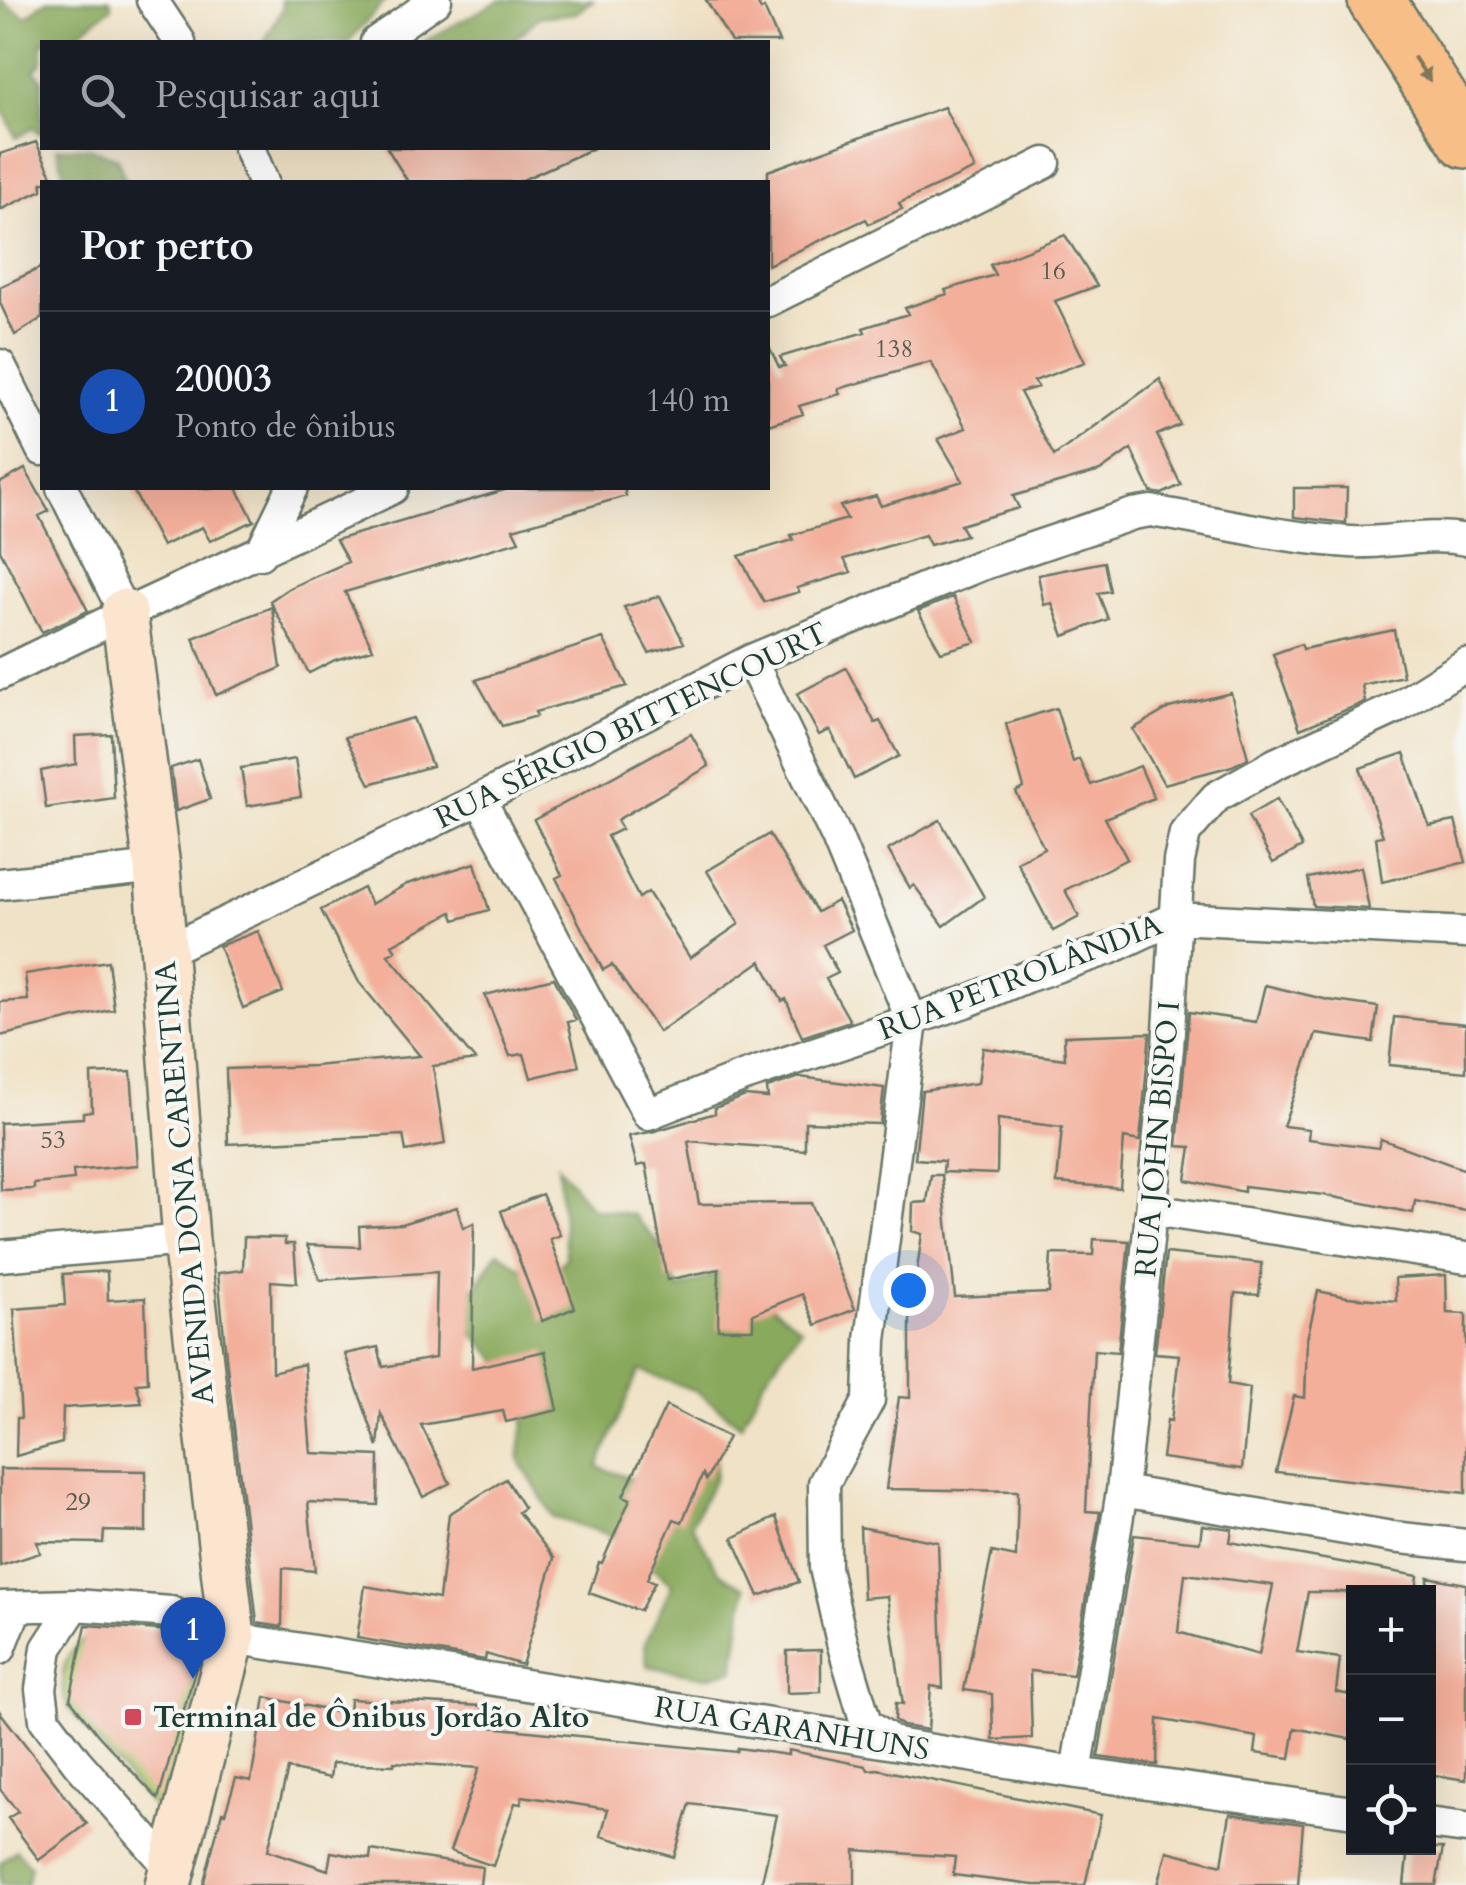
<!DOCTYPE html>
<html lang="pt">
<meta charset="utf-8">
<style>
:root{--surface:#171b24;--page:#20242c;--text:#f1f3f6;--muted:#9ea1a6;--line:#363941;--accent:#d93025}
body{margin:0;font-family:Cardo,serif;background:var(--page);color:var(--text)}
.controls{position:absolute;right:30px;bottom:30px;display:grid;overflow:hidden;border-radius:0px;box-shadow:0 10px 40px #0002}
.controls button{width:90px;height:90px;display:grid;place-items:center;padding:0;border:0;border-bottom:2px solid var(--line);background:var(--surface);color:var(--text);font:50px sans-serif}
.you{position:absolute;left:908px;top:1290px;width:35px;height:35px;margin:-25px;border:8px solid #fff;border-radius:50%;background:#1a73e8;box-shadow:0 0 0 15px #1a73e833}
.badge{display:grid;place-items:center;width:65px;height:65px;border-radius:50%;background:var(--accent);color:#fff;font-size:32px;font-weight:700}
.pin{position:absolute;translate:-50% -82px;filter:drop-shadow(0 2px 5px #0008)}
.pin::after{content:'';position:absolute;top:52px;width:35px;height:30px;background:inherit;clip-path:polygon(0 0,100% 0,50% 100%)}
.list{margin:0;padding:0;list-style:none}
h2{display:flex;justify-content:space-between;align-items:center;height:130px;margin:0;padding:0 40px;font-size:42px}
h2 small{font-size:32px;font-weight:400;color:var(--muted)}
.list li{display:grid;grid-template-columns:65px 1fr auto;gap:30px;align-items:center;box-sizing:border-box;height:180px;padding:0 40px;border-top:2px solid var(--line)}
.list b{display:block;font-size:38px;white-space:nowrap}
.list p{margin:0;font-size:32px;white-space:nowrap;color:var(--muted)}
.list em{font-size:32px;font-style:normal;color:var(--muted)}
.icon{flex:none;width:55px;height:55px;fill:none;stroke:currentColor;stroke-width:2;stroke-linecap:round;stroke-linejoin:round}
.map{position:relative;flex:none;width:1466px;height:1885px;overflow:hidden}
.search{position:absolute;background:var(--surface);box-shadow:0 10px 40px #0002;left:40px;top:40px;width:730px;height:110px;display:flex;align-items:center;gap:25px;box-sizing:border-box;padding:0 35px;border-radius:0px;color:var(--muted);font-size:38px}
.panel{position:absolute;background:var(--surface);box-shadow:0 10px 40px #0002;left:40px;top:180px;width:730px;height:310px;border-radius:0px}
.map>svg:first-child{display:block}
.green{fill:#acc367;stroke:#66804e;stroke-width:2.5}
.forest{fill:#89a95c;stroke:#547348;stroke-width:2.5}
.building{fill:#f3af9a;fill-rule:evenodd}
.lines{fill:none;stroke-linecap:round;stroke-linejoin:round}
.street-casing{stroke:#687767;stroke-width:35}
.secondary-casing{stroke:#687767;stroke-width:50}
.highway-casing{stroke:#687767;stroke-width:60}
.street{stroke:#fff;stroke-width:30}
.secondary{stroke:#fce5cf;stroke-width:45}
.highway{stroke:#f7be88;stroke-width:55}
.oneway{fill:#80775a}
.poi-dot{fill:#d1495b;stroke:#f6f6f2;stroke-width:4}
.labels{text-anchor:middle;stroke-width:8;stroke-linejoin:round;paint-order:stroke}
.number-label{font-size:25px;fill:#545a4e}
.street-label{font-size:30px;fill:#1f3d34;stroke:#f6f6f2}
.poi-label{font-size:30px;font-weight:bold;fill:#1f3d34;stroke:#f6f6f2;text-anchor:start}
</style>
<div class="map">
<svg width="1466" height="1885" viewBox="0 0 1466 1885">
<rect width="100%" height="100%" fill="#f6f6f2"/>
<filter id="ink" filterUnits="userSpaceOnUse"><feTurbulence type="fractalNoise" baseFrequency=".01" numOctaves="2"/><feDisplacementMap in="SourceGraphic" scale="20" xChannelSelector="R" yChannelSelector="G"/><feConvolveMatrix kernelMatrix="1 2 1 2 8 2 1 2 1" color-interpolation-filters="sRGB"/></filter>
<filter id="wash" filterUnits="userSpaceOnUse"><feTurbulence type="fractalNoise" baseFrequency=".0048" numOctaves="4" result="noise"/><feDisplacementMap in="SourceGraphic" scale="40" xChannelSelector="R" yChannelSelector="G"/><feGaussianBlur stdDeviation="2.25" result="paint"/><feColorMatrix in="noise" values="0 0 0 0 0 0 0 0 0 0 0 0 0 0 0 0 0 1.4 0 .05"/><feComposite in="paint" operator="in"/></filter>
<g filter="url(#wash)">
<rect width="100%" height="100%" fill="#f0e2c6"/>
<path class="green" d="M86 1637 191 1670 197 1696 173 1778 157 1812 68 1708C57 1680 61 1656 86 1637Z"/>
<path class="forest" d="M0 0 26 17 47 0H110L112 7 67 42H42V62L34 70 42 79V135L33 128 16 138 0 103Z
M281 0H386L348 42H264L283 8Z
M500 0H593L576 13 539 17 511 42H423Z
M57 148H90L117 158 126 182H67Z
M558 1166 592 1208 633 1215 658 1243 678 1289 734 1267 756 1294 801 1328 766 1377 741 1425 696 1391 639 1370 598 1467 663 1490 718 1437 715 1478 691 1524 719 1572 746 1588 734 1670 706 1677 647 1666 645 1644 672 1584 617 1537 553 1517 519 1460 528 1392 457 1317 498 1251 546 1286 566 1257Z
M16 1850 31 1867 26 1885H0V1863Z"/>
<g id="blocks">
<path class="building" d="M706 0H756L761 10 764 8 779 42H731Z
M944 107 975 169 899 203 902 209 869 224 866 219 768 265V171Z
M36 142 55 182H42V190L0 210V154Z
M387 148H594L518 182H408Z
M1065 235 1097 286 1055 301 1085 362 1034 381 1038 387 1020 392 1054 456 1160 379 1180 425 1157 435 1181 485 1162 494 1151 492 1131 449 1100 471 1013 496 1019 508 960 525 966 535 930 545 925 535 844 559 851 572 797 588 799 592 764 602 739 556 793 540 791 535 847 519 840 506 876 496 881 506 963 481 938 439 966 428 931 362 838 389 840 394 799 406 803 414 768 425V344L779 367 785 366 780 357 865 332 863 328 908 314 905 308 947 294 945 290 995 275 990 265Z
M42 267V318L15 335 0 303V287Z
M25 469 49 511 39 516 88 611 42 632 0 550V483Z
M132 488H237L254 521 210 541 202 527 162 546Z
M511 488H624L626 496 513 529 519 541 345 592 373 649 335 660 309 673 270 601 289 588 348 562 336 540Z
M1294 488H1347L1346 523 1294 517Z
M1104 562 1110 591 1098 593 1108 619 1064 636 1052 603 1044 605 1038 575Z
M660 596 684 643 649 653 624 607Z
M953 597 976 642 941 652 918 611Z
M272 607 281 668 216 695 193 638Z
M1394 630 1403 676 1362 685 1365 702 1300 729 1273 654 1301 644 1303 649Z
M603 638 627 686 535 712 537 716 502 726 476 680Z
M846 668 875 723 880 721 899 756 854 779 830 730 819 735 797 694Z
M1231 693 1248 758 1232 766 1164 784 1133 729 1169 708Z
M1056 708 1073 762 1079 759 1091 785 1140 766 1154 798 1105 818 1127 859 1065 890 1079 917 1053 931 1017 862 1044 848 1016 792 1024 788 1006 724Z
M413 718 432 766 370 784 345 737Z
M111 734 114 798 46 808 41 771 76 764 75 736Z
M691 734 709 766 617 820 622 829 607 836 639 898 648 892 690 958 739 924 707 871 769 834 817 912 837 901 852 930 823 945 838 973 826 979 850 1021 802 1037 786 999 782 1001 761 961 659 1032 612 965 603 970 556 878 562 875 534 820Z
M1404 753 1429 826 1455 821 1466 862 1382 882 1376 837 1383 836 1360 768Z
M198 759 210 799 176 811 171 768Z
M295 759 301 797 247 806 241 768Z
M1277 799 1302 847 1273 863 1248 816Z
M940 820 984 897 944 926 914 885 910 888 888 850Z
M475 863 489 910 455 920 452 912 392 945 396 951 388 955 475 1060 433 1066 445 1144 406 1151 403 1135 228 1144 226 1069 314 1066 420 1056 359 982 321 910 363 888 371 904 407 884Z
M1361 867 1369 909 1313 906 1308 878Z
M258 931 283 992 243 1008 219 946Z
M108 961 114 1009 0 1036V1002L28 1000 25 974Z
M554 978 576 1020 568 1022 579 1066 531 1078 524 1054 510 1056 485 995Z
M1265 985 1328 1000 1378 1007 1373 1042 1316 1034 1283 1126 1309 1129 1308 1139 1378 1148 1381 1139 1466 1170V1211L1415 1201 1413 1213 1324 1195 1244 1186V1192L1186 1180 1191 1147 1177 1146 1189 1012 1256 1022Z
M1394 1017 1466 1024V1072L1389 1065Z
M1150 1033 1140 1141 1124 1138 1120 1188 1057 1183 1062 1127 998 1119 997 1174 943 1172 944 1161 915 1159 922 1091 978 1083 983 1048 1065 1059 1064 1036Z
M131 1072 138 1165 73 1171 74 1180 34 1184V1189L1 1190 0 1123 83 1118V1112L92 1111 91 1074Z
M800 1077 884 1088 880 1124 805 1122V1150L688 1141 699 1204 811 1203 855 1309 816 1325 802 1294 753 1314V1329H718L719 1269 667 1280 646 1164 637 1166 629 1136 655 1131 715 1113V1108L745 1096 768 1098 767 1088Z
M931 1175H942L955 1297 1049 1293 1051 1254 1093 1255 1094 1239 1129 1241 1118 1352 1094 1350 1086 1511 1100 1512 1073 1675 1030 1671 1032 1738 993 1740 992 1694 964 1690 992 1552 1016 1557 1018 1491 886 1489 899 1397 910 1398V1320L922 1234 912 1231 913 1203 927 1202Z
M542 1194 560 1235 550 1239 575 1308 542 1321 501 1211Z
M457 1207 463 1228 474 1223 472 1368 545 1351 558 1410 506 1422 503 1411 421 1425 450 1483 423 1497 381 1414 378 1447 345 1354 378 1347 383 1367 435 1358 437 1272 320 1280 307 1245 360 1247 359 1226 401 1224Z
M244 1237 285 1238V1244H294L297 1283 271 1281 272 1372 304 1364 311 1453 379 1456 378 1505 308 1502 315 1571 283 1568 282 1627 257 1623 226 1357 218 1273 243 1270Z
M1166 1253 1262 1263 1259 1295 1235 1293 1228 1384 1250 1388 1242 1469 1162 1458 1167 1420 1171 1421 1179 1355 1155 1353Z
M107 1271 108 1300 145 1298 148 1382 136 1383 142 1403 63 1408 62 1443 16 1456 17 1418H21L14 1309 65 1305 63 1274Z
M1446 1275 1447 1313 1466 1314V1493L1276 1472 1294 1396 1305 1398 1307 1339 1318 1291 1347 1297 1396 1301 1395 1278Z
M666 1406 728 1437 706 1480 703 1474 682 1522 674 1519 647 1579 655 1582 640 1611 589 1593 599 1562 602 1563 630 1499 623 1496Z
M0 1469 146 1471V1532L104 1531 103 1543 37 1542 40 1553 0 1566Z
M506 1479 524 1508 518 1512 554 1558 522 1665 486 1654 485 1660 357 1638 365 1586 439 1599 449 1514Z
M776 1517 799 1582 759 1596 733 1538Z
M1202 1525 1232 1529 1230 1542 1418 1576 1416 1592H1308L1297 1652 1340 1658 1336 1692 1354 1696V1740L1295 1728 1290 1758 1255 1753 1257 1737 1158 1719 1157 1765 1098 1757 1134 1535 1200 1542ZM1185 1574 1273 1585 1259 1655 1178 1632Z
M860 1527 938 1542 943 1688 931 1686 928 1730 903 1726 895 1720 896 1703 903 1704 887 1596 863 1598Z
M1428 1577 1466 1584V1780L1428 1774Z
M86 1625 160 1630 202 1647 158 1799 98 1735 70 1699Z
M821 1650V1692L787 1693V1651Z
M265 1697 349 1715 350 1699 482 1706 480 1726 737 1752 738 1748 788 1755V1750L866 1766 868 1770 877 1769 1101 1815 1085 1885H1034L953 1875 955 1857 855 1850V1885H761L777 1815 690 1804 674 1857 601 1836 608 1809 522 1796 521 1804 515 1803 493 1866 450 1851 479 1768 394 1762V1765L332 1763 330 1778 288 1769 268 1850 328 1870 331 1852 370 1859 371 1850 482 1867 480 1885H203L222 1812 225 1813 236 1778 251 1781Z
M0 1712 87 1824 39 1860 8 1818 18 1812 0 1789Z
M1230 1814 1303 1824 1298 1885H1158L1167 1851 1222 1865Z
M1408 1848H1443L1436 1885H1404Z"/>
</g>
</g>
<g filter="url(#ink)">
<use href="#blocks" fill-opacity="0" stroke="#687767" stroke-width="2.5"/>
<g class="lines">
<g class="street-casing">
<path id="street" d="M152 0 180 42
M376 42 436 0
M249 148 263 182
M768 301 1045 163
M0 365 42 450
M62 488 124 612
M260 554 292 488
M751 660 837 838 912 1021 871 1340 869 1400 824 1483 825 1568 842 1642 866 1723 894 1743
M0 674C130 609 263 552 393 488
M480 799 648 1114 742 1077 968 1001 1026 977 1109 949 1175 918 1466 933
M0 884 157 867
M162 953 480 799 751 660 981 565 1133 514 1151 511C1218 522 1282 538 1350 542 1389 544 1428 532 1466 540
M1152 1210 1466 1258
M0 1256 186 1240
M1122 1491 1392 1537 1466 1545
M75 1605 47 1648 41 1689 45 1720 77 1762 172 1870
M0 1607 75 1605 171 1612 232 1638 1076 1773 1354 1812
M0 1649 16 1608
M1076 1773 1122 1491 1168 1048 1179 861 1185 833 1216 797 1275 764 1396 708 1466 664
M1428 1823 1466 1828"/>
</g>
<g class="secondary-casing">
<path id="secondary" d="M124 612 157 867 186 1240 232 1638 168 1885"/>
</g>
<g class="highway-casing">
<path id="highway" d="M1376 0 1466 140"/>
</g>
<use href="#street" class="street"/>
<use href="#secondary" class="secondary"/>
<use href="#highway" class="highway"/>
</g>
<defs><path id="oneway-solid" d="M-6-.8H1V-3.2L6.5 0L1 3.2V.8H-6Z" transform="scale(2.5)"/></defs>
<use class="oneway" href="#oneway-solid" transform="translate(1422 69) rotate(56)"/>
</g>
<rect class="poi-dot" x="123" y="1707" width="20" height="20" rx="5"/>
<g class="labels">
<g class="number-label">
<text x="1053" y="279">16</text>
<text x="894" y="357">138</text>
<text x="53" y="1148">53</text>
<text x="78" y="1510">29</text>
</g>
<g class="street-label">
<text transform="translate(631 725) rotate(-26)" y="10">RUA SÉRGIO BITTENCOURT</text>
<text transform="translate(1020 977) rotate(-21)" y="10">RUA PETROLÂNDIA</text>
<text transform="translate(1157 1139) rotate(-85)" y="10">RUA JOHN BISPO I</text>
<text transform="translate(184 1183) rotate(-95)" y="10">AVENIDA DONA CARENTINA</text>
<text transform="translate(792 1728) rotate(9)" y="10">RUA GARANHUNS</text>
</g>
<g class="poi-label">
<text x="153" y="1727">Terminal de Ônibus Jordão Alto</text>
</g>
</g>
</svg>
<div class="controls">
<button>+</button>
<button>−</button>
<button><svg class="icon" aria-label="locate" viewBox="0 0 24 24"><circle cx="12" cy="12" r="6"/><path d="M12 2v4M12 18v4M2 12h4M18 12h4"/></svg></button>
</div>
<div class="you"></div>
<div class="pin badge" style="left:193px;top:1679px;background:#1a4fb4">1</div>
<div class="search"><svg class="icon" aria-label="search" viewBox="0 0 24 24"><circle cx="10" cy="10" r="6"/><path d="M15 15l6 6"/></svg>Pesquisar aqui</div>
<section class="panel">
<h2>Por perto<small></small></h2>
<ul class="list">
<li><span class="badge" style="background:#1a4fb4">1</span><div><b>20003</b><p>Ponto de ônibus</p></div><em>140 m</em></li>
</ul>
</section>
</div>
